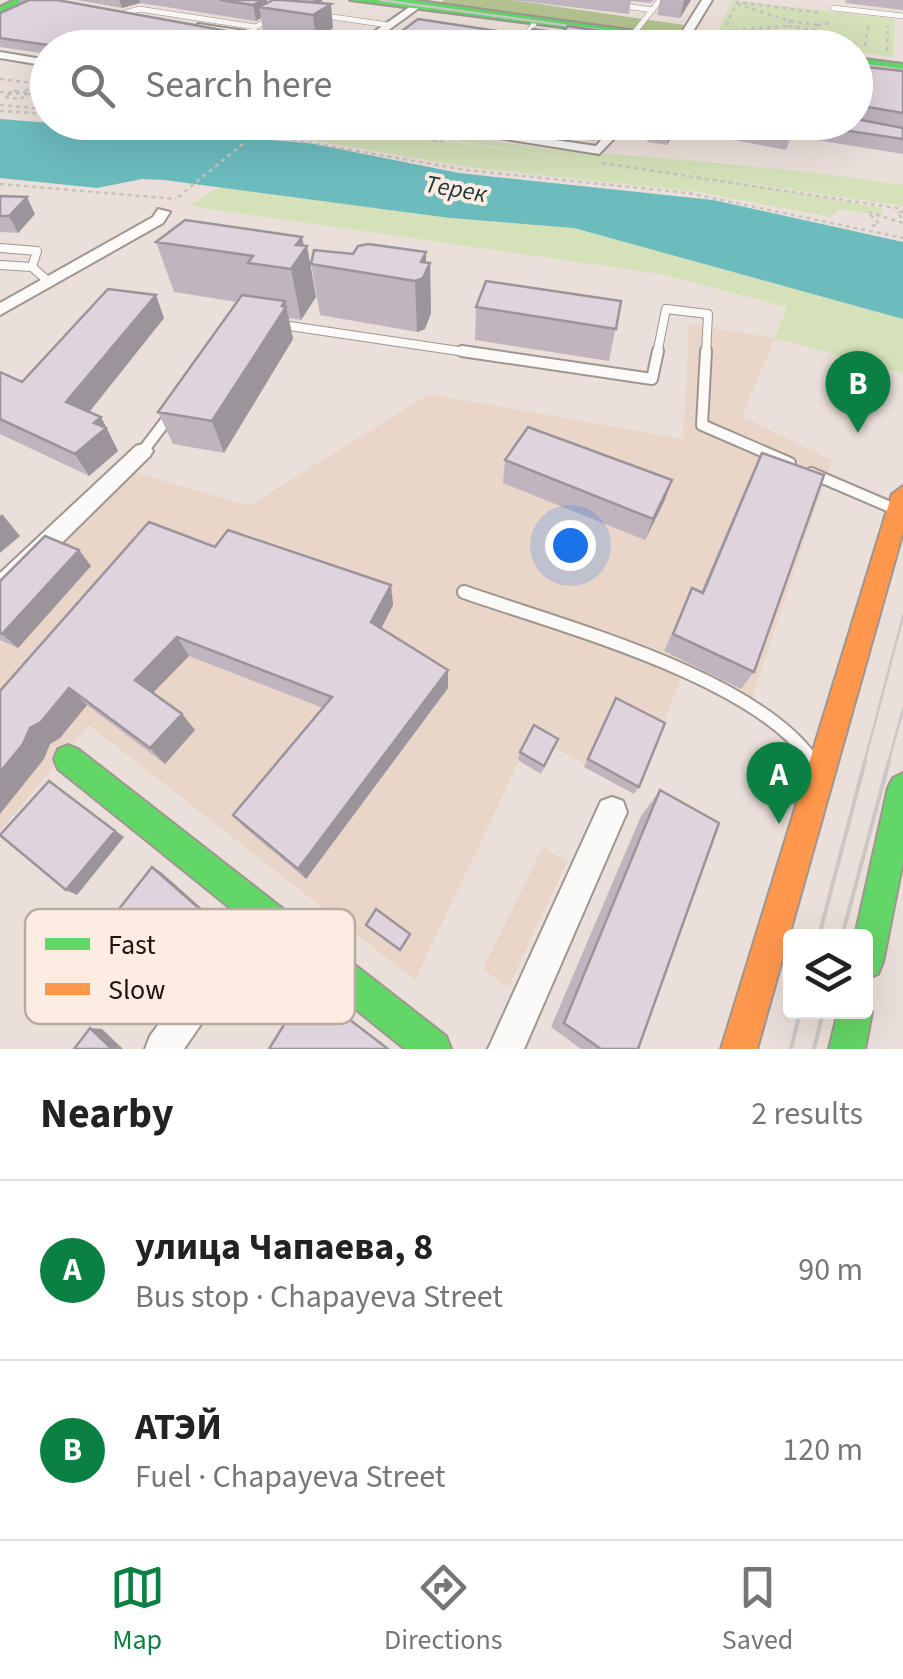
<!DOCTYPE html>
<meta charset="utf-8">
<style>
:root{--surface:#fff;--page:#f2f2f2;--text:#222;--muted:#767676;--line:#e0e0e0;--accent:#0b8043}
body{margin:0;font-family:"Source Sans 3",sans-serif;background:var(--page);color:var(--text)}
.controls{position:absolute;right:30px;bottom:30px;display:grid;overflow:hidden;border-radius:10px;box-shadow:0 10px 40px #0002}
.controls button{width:90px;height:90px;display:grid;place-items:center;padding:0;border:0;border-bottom:2px solid var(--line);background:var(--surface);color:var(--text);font:50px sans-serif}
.you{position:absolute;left:570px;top:545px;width:35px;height:35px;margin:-25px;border:8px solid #fff;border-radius:50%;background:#1a73e8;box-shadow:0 0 0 15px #1a73e833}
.badge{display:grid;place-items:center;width:65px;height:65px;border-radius:50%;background:var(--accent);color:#fff;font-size:32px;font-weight:700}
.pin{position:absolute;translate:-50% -82px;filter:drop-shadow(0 2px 5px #0008)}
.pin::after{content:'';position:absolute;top:52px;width:35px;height:30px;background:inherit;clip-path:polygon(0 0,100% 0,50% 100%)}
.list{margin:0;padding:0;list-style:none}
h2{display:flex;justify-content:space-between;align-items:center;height:130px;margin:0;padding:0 40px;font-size:42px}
h2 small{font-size:32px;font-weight:400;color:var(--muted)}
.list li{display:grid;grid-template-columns:65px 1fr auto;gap:30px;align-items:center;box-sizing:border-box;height:180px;padding:0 40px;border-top:2px solid var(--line)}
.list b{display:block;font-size:38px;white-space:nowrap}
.list p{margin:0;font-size:32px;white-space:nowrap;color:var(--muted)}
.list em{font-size:32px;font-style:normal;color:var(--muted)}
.icon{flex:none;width:55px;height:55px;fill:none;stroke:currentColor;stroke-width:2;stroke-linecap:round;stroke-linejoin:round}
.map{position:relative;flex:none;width:903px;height:1049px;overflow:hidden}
.search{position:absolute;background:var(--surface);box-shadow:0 10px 40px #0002;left:30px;right:30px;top:30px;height:110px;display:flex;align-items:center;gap:25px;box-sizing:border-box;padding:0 35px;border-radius:55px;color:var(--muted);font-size:38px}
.sheet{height:490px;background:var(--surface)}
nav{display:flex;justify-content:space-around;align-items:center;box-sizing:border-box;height:140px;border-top:2px solid var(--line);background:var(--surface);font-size:28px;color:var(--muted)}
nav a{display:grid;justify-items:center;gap:5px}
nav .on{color:var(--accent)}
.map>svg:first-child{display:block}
.built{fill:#ead5c9}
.green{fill:#d4e1b9}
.forest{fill:#b2c38f}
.water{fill:#6cbcbe}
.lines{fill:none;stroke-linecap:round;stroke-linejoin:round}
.lane-far3-casing{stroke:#9f9690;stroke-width:6}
.lane-far2-casing{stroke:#9f9690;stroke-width:10}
.lane-far1-casing{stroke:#9f9690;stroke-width:14}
.lane-casing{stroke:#9f9690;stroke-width:16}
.street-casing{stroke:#9f9690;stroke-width:4}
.fast-casing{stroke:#9f9690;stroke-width:4}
.slow-casing{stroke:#9f9690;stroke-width:4}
.path{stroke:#c6c3c0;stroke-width:2.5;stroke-dasharray:4 4;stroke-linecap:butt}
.lane-far3{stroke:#fcfaf9;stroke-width:5}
.lane-far2{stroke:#fcfaf9;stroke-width:8}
.lane-far1{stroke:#fcfaf9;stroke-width:10}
.lane{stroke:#fcfaf9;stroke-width:12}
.street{fill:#fcfaf9;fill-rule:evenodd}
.fast{fill:#63d668;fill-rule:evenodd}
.slow{fill:#ff974d;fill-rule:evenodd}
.tram-far1{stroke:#cac7c5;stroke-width:2.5}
.tram{stroke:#cac7c5;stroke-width:4}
.wall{fill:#c0b5be}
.shaded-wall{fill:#9c949b}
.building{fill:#dfd3dd;stroke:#9c949b;stroke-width:2.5}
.labels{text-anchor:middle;stroke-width:8;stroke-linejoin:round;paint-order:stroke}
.far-water-label{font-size:25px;font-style:italic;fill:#1d3738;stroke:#fdece1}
.key{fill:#fdece1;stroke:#b9aba2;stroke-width:2.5}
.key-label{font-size:28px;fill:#1b1410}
</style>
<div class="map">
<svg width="903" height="1049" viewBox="0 0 903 1049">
<rect width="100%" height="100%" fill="#ebe0d9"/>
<path class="built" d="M689 324 775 338 742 416 832 460 750 704 684 672 634 794 532 734 415 980 89 725 0 831V601L130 471 249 506 429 394 683 439Z
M543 847 567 862 508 988 483 969Z"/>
<path class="green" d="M732 0 895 19 893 57 856 52V48L717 34Z
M282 123H313L716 178 882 208V215L838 209 831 217 699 192 474 168 280 135Z
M331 123C418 123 503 147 590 153 694 160 799 169 903 185V206Z
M219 187 450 218 574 228 903 319V373L775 338 787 307 661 274 189 206Z"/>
<path class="forest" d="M444 0H512L684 25 676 37 439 4Z"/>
<path class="water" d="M0 119 309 143 459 173 713 200 903 242V319L574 228 450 218 164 180 142 179 97 188 0 178Z"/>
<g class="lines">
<g class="lane-far3-casing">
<path id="lane-far3" d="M617 5 653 10
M833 8 903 16
M122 14 139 9 256 27
M319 21 326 16 388 25
M634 33 660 0
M244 34 271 18
M368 39 385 43 380 48
M517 48 534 24"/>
</g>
<g class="lane-far2-casing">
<path id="lane-far2" d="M0 248 37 251 32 267
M0 265 32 267 49 282
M276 324 479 354
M657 354 666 309 708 314 706 354"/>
</g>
<g class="lane-far1-casing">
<path id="lane-far1" d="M462 351 652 379 658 351
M706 351 702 425 790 463
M143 451 171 414
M811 473 895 509"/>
</g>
<g class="lane-casing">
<path id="lane" d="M464 592C561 626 753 676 812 760"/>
</g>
<g class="street-casing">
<path id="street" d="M702 0H712L683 48H672Z
M411 6 419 8 364 48H351Z
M198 24 336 45 341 48H314L201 29Z
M0 52 48 60V66L0 58Z
M261 122H274L260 137H252L250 134Z
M399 122H434L596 146 617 122H630L599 154Z
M158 209 170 212 163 223 0 315V303L153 217Z
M143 444 150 446 153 451 150 456 9 595 0 598V573L136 446Z
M612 797 623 801 627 812 524 1049H488L601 801Z
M258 898 269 903 274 914 269 925 184 1049H145L150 1036 247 903Z"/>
</g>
<g class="fast-casing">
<path id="fast" d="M14 0H27L0 13V7Z
M350 0H413L758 48H726Z
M856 58 903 64V70L856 64Z
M68 745 78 749 446 1036 451 1049H405L58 769 54 759 58 749Z
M903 773V861L883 962 878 974 866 979V936H855L888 788 893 778Z
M866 999 872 1012 865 1049H829L838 1012H866Z"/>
</g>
<g class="slow-casing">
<path id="slow" d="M903 486V532L757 1049H721L892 494Z"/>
</g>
<path class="path" d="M737 4 790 21
M790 21 817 25 815 30 787 26Z
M817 25 833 23
M815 30 858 45
M727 31 787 26
M723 33 737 2 822 13
M767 38 837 48
M768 45 787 48
M865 46 868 26
M887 51 888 25
M0 79 48 85
M15 91 31 93 20 99 4 97Z
M25 91 48 79
M0 92 48 96
M0 105 48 109
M0 111 48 114
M143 122 243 133
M205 122 245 127
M322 122 443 142
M277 137 466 170 688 193 903 238
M602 163 903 209
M0 184 176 199
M178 197 244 143
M903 212H898L903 222
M872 226 879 224 868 212 903 223"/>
<use href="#lane-far3" class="lane-far3"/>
<use href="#lane-far2" class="lane-far2"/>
<use href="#lane-far1" class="lane-far1"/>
<use href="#lane" class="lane"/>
<use href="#street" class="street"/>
<use href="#fast" class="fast"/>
<use href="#slow" class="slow"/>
<path class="tram-far1" d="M380 0 731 48
M856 64 903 70
M864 764 903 616
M888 764 903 709"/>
<path class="tram" d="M819 936 865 761
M842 936 889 761
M791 1049 800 1012
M814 1049 823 1012"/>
</g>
<path class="wall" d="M19 0H57L321 48H48V54L0 47V13L20 4Z
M76 0H267L268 2 292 0H322L333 28 316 40 263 31 261 18 256 21 140 3 122 8Z
M512 0H654L650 3 631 1 629 14Z
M660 0H691L680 18 657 15Z
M846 0H903V10L845 3Z
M562 33 624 48H519V43Z
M856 66 903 71V154L791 136 786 150 708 135 711 124 700 122H856Z
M474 122H605L594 141 527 129Z
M653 122H680L667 145 647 142 650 128Z
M0 196 35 214 18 233 0 232Z
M156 242 307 246 316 297 301 320 289 318 293 339 224 453 173 444 158 412 237 302 174 292Z
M430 263 431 313 425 329 417 332 320 315 311 264Z
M621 301 609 361 475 340 476 307Z
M164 318 89 412 101 417 118 451 89 476 0 434V372L22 382Z
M762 453 754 672 741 689 664 651 692 588 701 592 752 473Z
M505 460 672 480 664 502 645 540 503 483Z
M215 547 391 585 393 605 381 628 448 670V688L306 879 244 827 233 815 323 708 189 656 153 693 182 714 195 730 165 764 87 705 60 738 50 744 44 759 0 691Z
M79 550 91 566 18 648 0 640V581Z
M616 698 639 787 634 794 584 767Z
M555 747 541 774 518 760 520 752Z
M660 790 638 1049H581L551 1027 641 816Z"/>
<path class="shaded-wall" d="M119 0H139L140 3 122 8Z
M263 0H267L269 8 259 7 261 18 256 21 253 5Z
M313 0H322L323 9 331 4 333 28 316 40 313 15 315 14Z
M684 0H691L680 18Z
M504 32 503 48H487Z
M626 35 624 48H616Z
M597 122H605L594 141Z
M675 122H680L667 145 670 132Z
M27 197 35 214 18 233 9 216Z
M302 237 305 250 307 246 316 297 301 320 291 269 296 245Z
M426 252V271L430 263 431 313 425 329 417 332 415 281Z
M156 295 164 318 79 425 66 402Z
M285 301 293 339 224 453 212 421Z
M101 417 118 451 89 476 75 454 94 423Z
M672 480 664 502 645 540 653 519Z
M2 514 20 536 0 553V516Z
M79 550 91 566 18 648 2 634Z
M391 585 393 605 375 641 371 622Z
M177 637 189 656 149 697 135 680Z
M448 670V688L306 879 298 869Z
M69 688 87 705 60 738 50 744 44 759 0 814V772L30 728Z
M182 714 195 730 165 764 150 748Z
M49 781 124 837 77 895 66 890Z
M152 867 161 872 217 922 189 960 181 957Z
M173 950 181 953 143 1006 133 1004Z
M252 995 259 998 251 1009 244 1007Z
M90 1028 102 1029 123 1049H111Z"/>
<path class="building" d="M26 0H57L321 48H68L0 38V13L29 0Z
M220 0H263L253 5Z
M273 0H282L331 4 313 15 259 7Z
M418 19 504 32 487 48H379Z
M568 26 626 35 616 48H549Z
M533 29 562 33 549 48 519 43Z
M703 41 753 48H699Z
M856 66 903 71V113L856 105Z
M856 119 903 128V139L795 123 791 136 718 122H856Z
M653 122H675L670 132 650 128Z
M0 196 27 197 9 216H0Z
M185 220 302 237 296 245 307 246 291 269 248 263 253 256 156 242Z
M368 244 426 252 421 262 430 263 423 278 415 281 311 264 314 250 353 254 358 246Z
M486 281 621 301 616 329 476 307Z
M108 289 156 295 66 402 101 417 94 423 106 428 75 454 0 419V372L22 382Z
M242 295 285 301 282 306 286 307 212 421 158 412Z
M528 427 672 480 653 519 505 460Z
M762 453 824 475 754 672 673 634 692 588 703 593Z
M149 522 215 547 228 530 391 585 371 622 448 670 298 869 233 815 332 697 177 637 135 680 182 714 150 748 69 688 41 722 30 728 23 744 0 772V691Z
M45 536 79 550 2 634 0 633V581Z
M616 698 665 723 639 787 588 759Z
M534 725 558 739 544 766 520 752Z
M49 781 115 831 66 890 0 835Z
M660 790 719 823 638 1049H601L564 1023Z
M152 867 210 918 181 957 173 950 133 1004 96 970 131 927 115 914Z
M376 909 410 934 400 950 366 925Z
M256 948 388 1049H269L285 1023 252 995 244 1007 226 991Z
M90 1028 112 1049H74Z"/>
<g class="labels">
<g class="far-water-label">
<text transform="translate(456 188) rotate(10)" y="9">Терек</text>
</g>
</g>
<rect x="25" y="909" width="330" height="115" rx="15" class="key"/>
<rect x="45" y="938" width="45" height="12" fill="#63d668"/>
<rect x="45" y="983" width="45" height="12" fill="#ff974d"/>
<g class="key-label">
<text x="108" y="954">Fast</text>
<text x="108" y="999">Slow</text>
</g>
</svg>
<div class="controls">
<button><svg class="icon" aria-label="layers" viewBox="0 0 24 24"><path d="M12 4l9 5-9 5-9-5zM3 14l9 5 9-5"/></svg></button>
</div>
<div class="you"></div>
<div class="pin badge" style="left:779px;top:824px">A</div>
<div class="pin badge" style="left:858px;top:433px">B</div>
<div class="search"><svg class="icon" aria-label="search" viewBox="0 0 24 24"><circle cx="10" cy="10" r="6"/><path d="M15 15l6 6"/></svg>Search here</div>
</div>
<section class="sheet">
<h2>Nearby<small>2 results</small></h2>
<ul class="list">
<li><span class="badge">A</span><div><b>улица Чапаева, 8</b><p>Bus stop · Chapayeva Street</p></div><em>90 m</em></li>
<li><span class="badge">B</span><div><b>АТЭЙ</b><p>Fuel · Chapayeva Street</p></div><em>120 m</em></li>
</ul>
</section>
<nav>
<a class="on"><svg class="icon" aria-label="map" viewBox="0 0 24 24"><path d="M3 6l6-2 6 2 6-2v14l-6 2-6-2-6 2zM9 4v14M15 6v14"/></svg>Map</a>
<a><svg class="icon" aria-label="directions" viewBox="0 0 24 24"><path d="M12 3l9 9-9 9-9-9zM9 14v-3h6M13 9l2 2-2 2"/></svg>Directions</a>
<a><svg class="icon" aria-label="saved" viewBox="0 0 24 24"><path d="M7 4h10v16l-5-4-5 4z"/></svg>Saved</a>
</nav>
